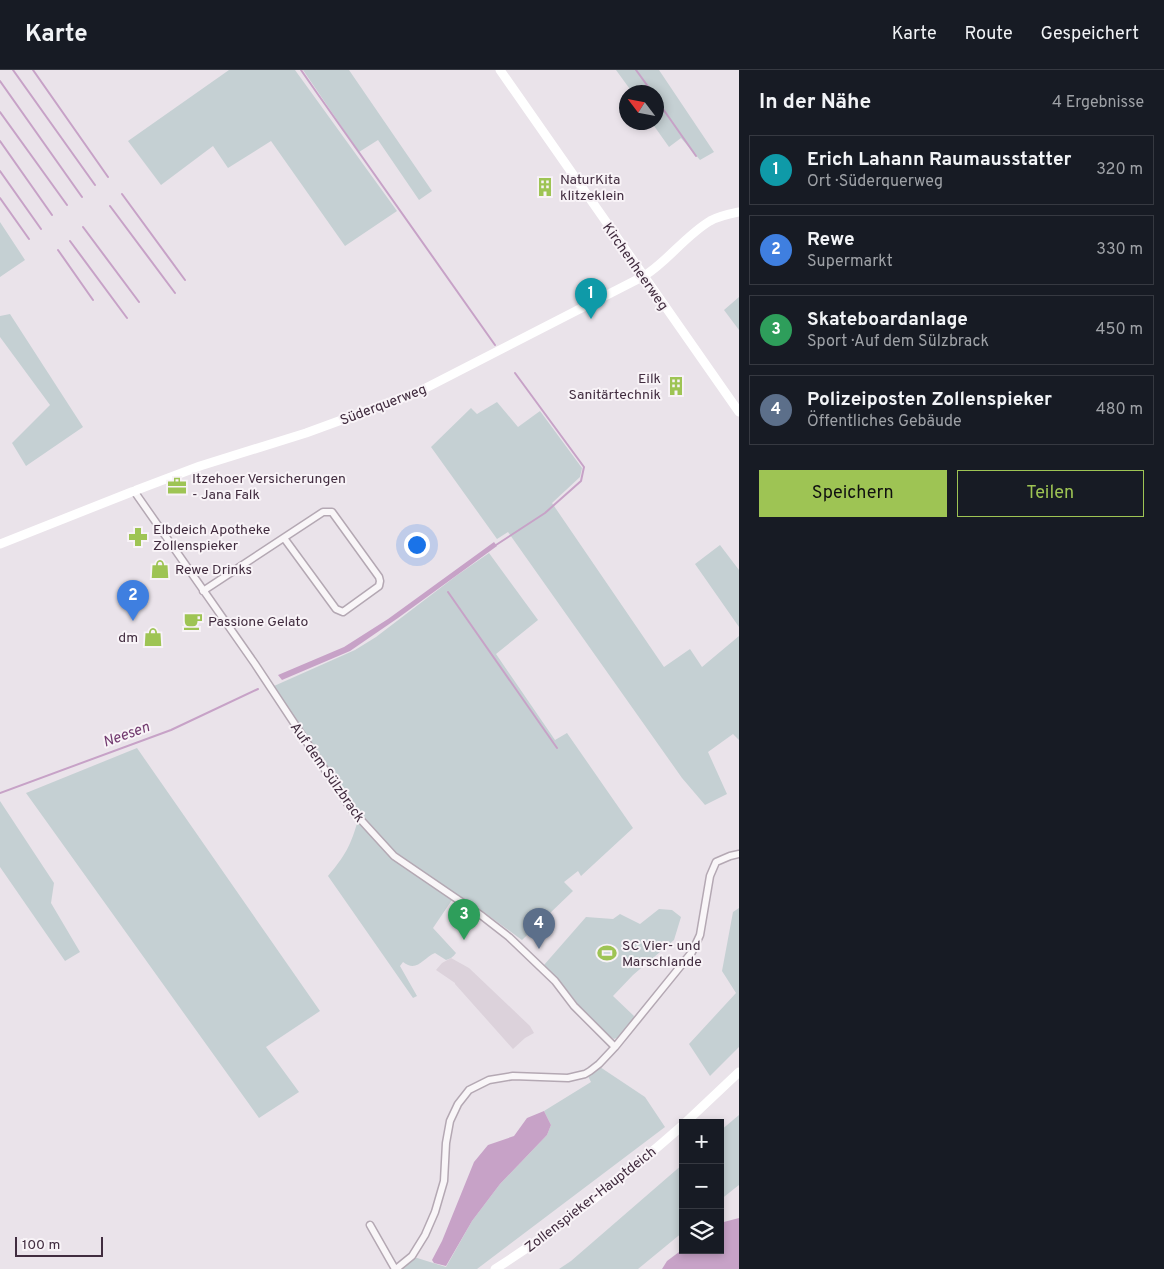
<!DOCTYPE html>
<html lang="de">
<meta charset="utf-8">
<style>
:root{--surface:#171b24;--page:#242831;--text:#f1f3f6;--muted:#9ea1a6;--line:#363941;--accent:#9ec454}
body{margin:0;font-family:Overpass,sans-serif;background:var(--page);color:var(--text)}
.controls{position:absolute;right:15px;bottom:15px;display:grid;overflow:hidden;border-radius:0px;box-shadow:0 2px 8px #0003}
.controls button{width:45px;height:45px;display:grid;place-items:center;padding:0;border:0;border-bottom:1px solid var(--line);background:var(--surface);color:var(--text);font:25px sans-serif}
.compass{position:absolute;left:619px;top:15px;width:45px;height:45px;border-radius:50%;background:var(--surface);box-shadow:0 2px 8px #0003;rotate:302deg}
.scale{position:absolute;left:15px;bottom:12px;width:88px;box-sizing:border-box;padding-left:5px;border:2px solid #412c3f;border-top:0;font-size:14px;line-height:18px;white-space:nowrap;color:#412c3f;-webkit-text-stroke:4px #f8f3f7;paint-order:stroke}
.you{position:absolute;left:416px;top:474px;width:18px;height:18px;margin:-12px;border:4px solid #fff;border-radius:50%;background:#1a73e8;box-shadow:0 0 0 8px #1a73e833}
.badge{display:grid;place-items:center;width:32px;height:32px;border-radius:50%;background:var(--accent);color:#fff;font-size:16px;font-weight:700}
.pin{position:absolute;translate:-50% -41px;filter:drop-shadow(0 1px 2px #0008)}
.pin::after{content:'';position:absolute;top:26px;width:18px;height:15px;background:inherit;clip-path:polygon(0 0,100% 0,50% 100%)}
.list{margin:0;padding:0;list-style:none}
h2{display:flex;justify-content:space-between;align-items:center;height:65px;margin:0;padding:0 20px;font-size:21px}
h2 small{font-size:16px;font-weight:400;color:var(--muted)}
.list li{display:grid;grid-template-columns:32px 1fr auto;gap:15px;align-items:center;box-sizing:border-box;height:70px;margin:0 10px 10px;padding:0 10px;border:1px solid var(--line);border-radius:0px}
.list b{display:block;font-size:19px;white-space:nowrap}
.list p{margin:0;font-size:16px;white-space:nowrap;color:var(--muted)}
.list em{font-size:16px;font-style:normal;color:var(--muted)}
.actions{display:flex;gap:10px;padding:15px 20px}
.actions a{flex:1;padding:11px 0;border:1px solid var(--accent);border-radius:0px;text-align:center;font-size:18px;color:var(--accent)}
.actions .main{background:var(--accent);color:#111}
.icon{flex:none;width:28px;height:28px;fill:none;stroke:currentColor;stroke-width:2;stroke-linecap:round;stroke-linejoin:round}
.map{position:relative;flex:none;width:739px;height:1199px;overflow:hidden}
header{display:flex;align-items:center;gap:30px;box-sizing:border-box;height:70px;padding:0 25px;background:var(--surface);border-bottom:1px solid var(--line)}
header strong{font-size:24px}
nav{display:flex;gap:28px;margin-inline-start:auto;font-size:18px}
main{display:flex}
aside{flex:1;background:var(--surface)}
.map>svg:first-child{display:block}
.built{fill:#dcd2db}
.green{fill:#c5d0d3}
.water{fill:#c7a2c7}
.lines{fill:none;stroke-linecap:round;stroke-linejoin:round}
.stream{stroke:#c7a2c7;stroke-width:2}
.street-casing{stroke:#b4a8b3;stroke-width:9}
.street{stroke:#f9f6f8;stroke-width:6}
.secondary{stroke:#fff;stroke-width:9}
.labels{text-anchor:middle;stroke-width:4;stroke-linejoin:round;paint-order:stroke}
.poi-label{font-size:14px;fill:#412c3f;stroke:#f8f3f7;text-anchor:start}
.street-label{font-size:14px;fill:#412c3f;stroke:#f8f3f7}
.water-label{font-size:15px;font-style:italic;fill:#723a6f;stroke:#f8f3f7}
</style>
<header>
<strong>Karte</strong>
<nav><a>Karte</a><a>Route</a><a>Gespeichert</a></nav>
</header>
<main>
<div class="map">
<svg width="739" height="1199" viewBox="0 0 739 1199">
<rect width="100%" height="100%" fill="#eae3ea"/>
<path class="built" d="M451 888 469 898 530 956 534 963 525 968 513 979 455 914V913L436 900 442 893Z"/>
<path class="green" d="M229 0H295L397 141 345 176 271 71 228 98 213 76 161 115 128 71Z
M303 0H349L432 121 419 130 378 70 359 82Z
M616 0H659L714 82 700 90 681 68 669 77 652 53 656 52V22H632Z
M0 152 25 190 0 207Z
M739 227V260L724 240Z
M10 244 83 357 26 396 12 373 50 335 0 267V246Z
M497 332 518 357 540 341 582 398 580 407 552 433 664 597 690 579 702 597 739 566V670L733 664 708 682 727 724 705 735 682 708 508 462 497 469 431 377 471 338 477 344Z
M720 475 739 500V557L695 494Z
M489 483 538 550 496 584 555 670 567 663 633 758 581 806 578 801 564 812 573 821 522 870 485 843 394 783 354 737 274 616 355 580 376 567 456 506Z
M137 678 320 941 266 977 299 1022 259 1048 26 723Z
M0 731 54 813 51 833 80 882 65 891 0 797Z
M358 750 393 789 452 830 433 858 456 883C453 887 450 889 446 890L435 883C423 888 417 903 403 892L400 896 417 926 413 928 328 806C345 786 351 775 358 750Z
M739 838V977L710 1006 689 974 736 923 722 901 733 842Z
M659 839 672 840 681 847 674 870 633 905 613 926 634 946 633 950 620 967 614 969C585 951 569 917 544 895L586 847 613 849 620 844 640 854Z
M600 997 645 1027 665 1057 477 1199H399L414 1187 446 1197 472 1151 500 1114 547 1065 551 1055 544 1041 591 1012 588 1006Z
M739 1045V1115L720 1130V1061Z
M683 1094V1162L638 1199H559L571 1191Z"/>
<path class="water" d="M494 472 497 476 398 548 350 581 282 610 278 605 344 577 388 549Z
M544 1041 551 1055 547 1065 500 1114 472 1151 446 1196 434 1193 432 1190 442 1171 474 1092 488 1075 514 1066 527 1048Z
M739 1148V1199H662L667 1191 683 1179V1180H720V1153Z"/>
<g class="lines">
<path class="stream" d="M13 0 95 115
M33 0 108 107
M301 0 317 23 495 275
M636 0 652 22
M0 11 82 127
M656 29 696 86
M0 42 67 135
M0 71 52 145
M0 101 41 159
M122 124 185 210
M0 128 29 169
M110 136 175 223
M83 157 139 232
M70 171 127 248
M58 180 93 230
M496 475 545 443 581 411 584 397 515 303
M448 522 557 678
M0 723 171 660 258 619"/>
<g class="street-casing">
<path id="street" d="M134 421 255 594 351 739 394 786 482 846 509 867 555 911 574 936 615 977
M203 521 323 442H332L379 507 380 511 379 516 343 542 336 539 284 468
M370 1155 395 1199
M396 1199 412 1186 425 1165 435 1142 444 1111 446 1073 450 1051 458 1034 469 1020 489 1010 513 1006 568 1008 585 1004 590 1001 599 994 615 977 692 882 700 865 710 806 716 792 730 786 739 784"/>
</g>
<use href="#street" class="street"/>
<path class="secondary" d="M500 0 739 342
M0 474 134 421 200 396 306 363 418 322 644 206C668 191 685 166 710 151 719 146 729 144 739 142
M685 1053 739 1002
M495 1199C561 1157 624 1107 683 1055"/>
</g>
<defs>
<g id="building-bare" transform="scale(1.5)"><path d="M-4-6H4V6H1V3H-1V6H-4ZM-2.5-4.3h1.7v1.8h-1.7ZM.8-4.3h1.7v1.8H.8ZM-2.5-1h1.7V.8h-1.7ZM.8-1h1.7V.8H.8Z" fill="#9ec454" stroke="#f8f3f7" stroke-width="2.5" paint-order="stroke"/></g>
<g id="office-bare" transform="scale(1.5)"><path d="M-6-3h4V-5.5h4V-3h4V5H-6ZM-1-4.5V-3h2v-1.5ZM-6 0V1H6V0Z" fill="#9ec454" stroke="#f8f3f7" stroke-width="2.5" paint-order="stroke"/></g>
<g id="pharmacy-bare" transform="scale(1.5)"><path d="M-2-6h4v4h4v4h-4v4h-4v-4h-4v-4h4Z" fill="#9ec454" stroke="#f8f3f7" stroke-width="2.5" paint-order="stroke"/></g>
<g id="shop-bare" transform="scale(1.5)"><path d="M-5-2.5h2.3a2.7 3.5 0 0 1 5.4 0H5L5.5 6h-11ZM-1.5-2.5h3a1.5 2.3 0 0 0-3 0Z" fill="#9ec454" stroke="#f8f3f7" stroke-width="2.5" paint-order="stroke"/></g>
<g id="cafe-bare" transform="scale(1.5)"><path d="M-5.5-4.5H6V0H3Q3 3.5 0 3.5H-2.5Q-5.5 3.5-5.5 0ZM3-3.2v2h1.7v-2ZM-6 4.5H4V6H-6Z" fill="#9ec454" stroke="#f8f3f7" stroke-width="2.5" paint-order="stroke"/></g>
<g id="stadium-bare" transform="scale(1.5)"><path d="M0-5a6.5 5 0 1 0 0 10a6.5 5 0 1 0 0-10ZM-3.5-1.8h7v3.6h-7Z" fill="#9ec454" stroke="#f8f3f7" stroke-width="2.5" paint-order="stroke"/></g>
</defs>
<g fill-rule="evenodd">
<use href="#building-bare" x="545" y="117"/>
<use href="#building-bare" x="676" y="316"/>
<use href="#office-bare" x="177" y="416"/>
<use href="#pharmacy-bare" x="138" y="467"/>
<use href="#shop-bare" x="160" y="499"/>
<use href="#cafe-bare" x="193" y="551"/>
<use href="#shop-bare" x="153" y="567"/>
<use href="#stadium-bare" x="607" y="883"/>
</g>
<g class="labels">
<g class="poi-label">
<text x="560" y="114">NaturKita<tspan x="560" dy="16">klitzeklein</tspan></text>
<text x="661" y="313" text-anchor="end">Eilk<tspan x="661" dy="16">Sanitärtechnik</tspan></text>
<text x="192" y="413">Itzehoer Versicherungen<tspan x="192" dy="16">- Jana Falk</tspan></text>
<text x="153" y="464">Elbdeich Apotheke<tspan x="153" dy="16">Zollenspieker</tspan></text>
<text x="175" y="504">Rewe Drinks</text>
<text x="208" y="556">Passione Gelato</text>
<text x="138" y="572" text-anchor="end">dm</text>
<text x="622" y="880">SC Vier- und<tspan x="622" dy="16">Marschlande</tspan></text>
</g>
<g class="street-label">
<text transform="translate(636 196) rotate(55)" y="5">Kirchenheerweg</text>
<text transform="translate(383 334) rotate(-21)" y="5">Süderquerweg</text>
<text transform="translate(328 702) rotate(55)" y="5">Auf dem Sülzbrack</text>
<text transform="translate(590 1129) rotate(-38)" y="5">Zollenspieker-Hauptdeich</text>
</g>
<g class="water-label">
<text transform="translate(126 664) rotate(-20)" y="5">Neesen</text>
</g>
</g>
</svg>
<div class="controls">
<button>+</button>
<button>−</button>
<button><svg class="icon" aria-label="layers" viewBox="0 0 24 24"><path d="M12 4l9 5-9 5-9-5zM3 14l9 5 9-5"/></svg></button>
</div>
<svg class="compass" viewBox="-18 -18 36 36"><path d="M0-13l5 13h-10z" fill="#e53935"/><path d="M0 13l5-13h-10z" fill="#9ea1a6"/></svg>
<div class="scale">100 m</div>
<div class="you"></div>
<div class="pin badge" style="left:591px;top:249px;background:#0f9aa8">1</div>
<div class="pin badge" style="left:133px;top:551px;background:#3f7fe0">2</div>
<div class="pin badge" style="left:464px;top:870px;background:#2e9e5b">3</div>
<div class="pin badge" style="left:539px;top:879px;background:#5c6f8a">4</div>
</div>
<aside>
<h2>In der Nähe<small>4 Ergebnisse</small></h2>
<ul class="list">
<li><span class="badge" style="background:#0f9aa8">1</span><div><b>Erich Lahann Raumausstatter</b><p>Ort · Süderquerweg</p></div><em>320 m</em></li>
<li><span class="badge" style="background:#3f7fe0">2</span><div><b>Rewe</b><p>Supermarkt</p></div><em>330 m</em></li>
<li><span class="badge" style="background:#2e9e5b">3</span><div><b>Skateboardanlage</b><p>Sport · Auf dem Sülzbrack</p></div><em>450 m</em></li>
<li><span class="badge" style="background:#5c6f8a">4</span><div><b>Polizeiposten Zollenspieker</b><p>Öffentliches Gebäude</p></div><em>480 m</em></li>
</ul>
<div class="actions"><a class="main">Speichern</a><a>Teilen</a></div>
</aside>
</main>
